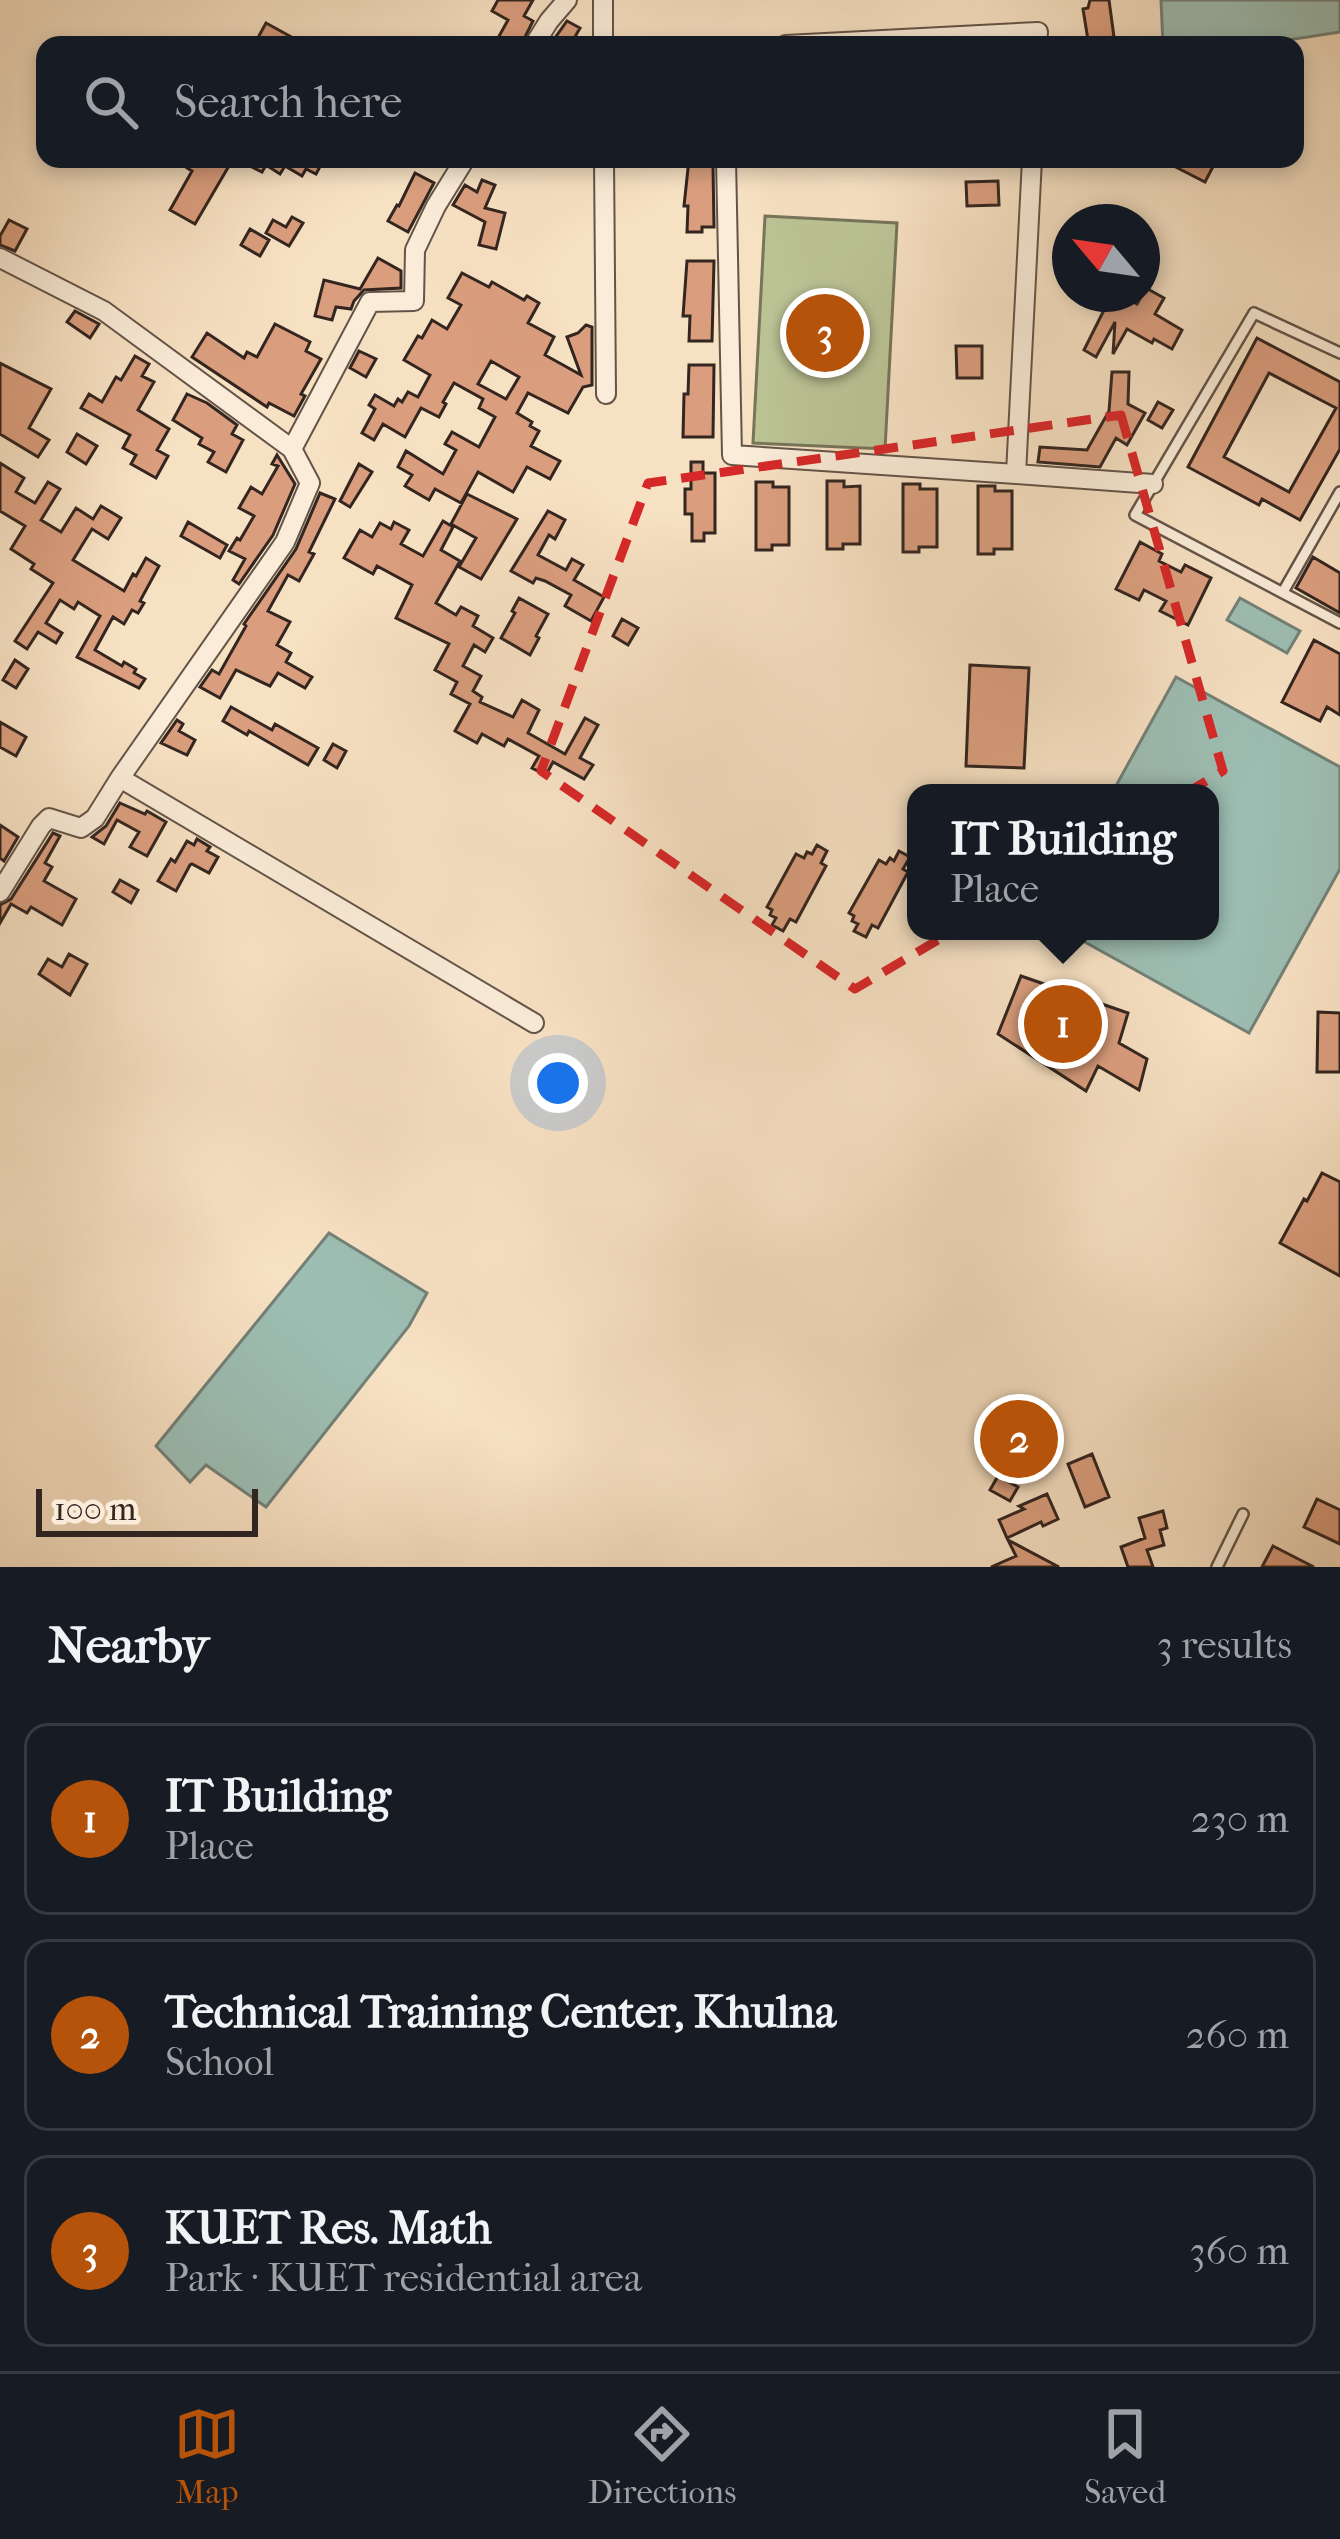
<!DOCTYPE html>
<meta charset="utf-8">
<style>
:root{--surface:#171b24;--page:#242831;--text:#f1f3f6;--muted:#9ea1a6;--line:#363941;--accent:#b45309}
body{margin:0;font-family:"IM FELL French Canon",serif;background:var(--page);color:var(--text)}
.compass{position:absolute;left:1052px;top:204px;width:108px;height:108px;border-radius:50%;background:var(--surface);box-shadow:0 6px 18px #0003;rotate:299deg}
.scale{position:absolute;left:36px;bottom:30px;width:222px;box-sizing:border-box;padding-left:12px;border:6px solid #33251f;border-top:0;font-size:33px;line-height:42px;white-space:nowrap;color:#33251f;-webkit-text-stroke:9px #faecd8;paint-order:stroke}
.you{position:absolute;left:558px;top:1083px;width:42px;height:42px;margin:-30px;border:9px solid #fff;border-radius:50%;background:#1a73e8;box-shadow:0 0 0 18px #1a73e833}
.badge{display:grid;place-items:center;width:78px;height:78px;border-radius:50%;background:var(--accent);color:#fff;font-size:39px;font-weight:700}
.pin{position:absolute;translate:-50% -50%;border:6px solid #fff;box-shadow:0 3px 12px #0006}
.popup{position:absolute;left:907px;top:784px;width:312px;height:156px;box-sizing:border-box;display:grid;place-content:center;border-radius:24px;background:var(--surface);filter:drop-shadow(0 3px 9px #0005);font-size:39px;white-space:nowrap;color:var(--muted)}
.popup b{font-size:45px;color:var(--text)}
.popup::after{content:'';position:absolute;left:50%;top:100%;margin-left:-24px;border:24px solid transparent;border-top-color:var(--surface)}
.list{margin:0;padding:0;list-style:none}
h2{display:flex;justify-content:space-between;align-items:center;height:156px;margin:0;padding:0 48px;font-size:51px}
h2 small{font-size:39px;font-weight:400;color:var(--muted)}
.list li{display:grid;grid-template-columns:78px 1fr auto;gap:36px;align-items:center;box-sizing:border-box;height:192px;margin:0 24px 24px;padding:0 24px;border:3px solid var(--line);border-radius:24px}
.list b{display:block;font-size:45px;white-space:nowrap}
.list p{margin:0;font-size:39px;white-space:nowrap;color:var(--muted)}
.list em{font-size:39px;font-style:normal;color:var(--muted)}
.icon{flex:none;width:66px;height:66px;fill:none;stroke:currentColor;stroke-width:2;stroke-linecap:round;stroke-linejoin:round}
.map{position:relative;flex:none;width:1340px;height:1567px;overflow:hidden}
.search{position:absolute;background:var(--surface);box-shadow:0 6px 18px #0003;left:36px;right:36px;top:36px;height:132px;display:flex;align-items:center;gap:30px;box-sizing:border-box;padding:0 42px;border-radius:24px;color:var(--muted);font-size:45px}
.sheet{height:804px;background:var(--surface)}
nav{display:flex;justify-content:space-around;align-items:center;box-sizing:border-box;height:168px;border-top:3px solid var(--line);background:var(--surface);font-size:33px;color:var(--muted)}
nav a{display:grid;justify-items:center;gap:6px}
nav .on{color:var(--accent)}
.map>svg:first-child{display:block}
.green{fill:#bbc395;stroke:#77745a;stroke-width:3}
.water{fill:#9dbeb3;stroke:#738178;stroke-width:3}
.building{fill:#da9e7e;stroke:#33251f;stroke-width:3;fill-rule:evenodd}
.lines{fill:none;stroke-linecap:round;stroke-linejoin:round}
.lane-casing{stroke:#645448;stroke-width:14}
.street-casing{stroke:#645448;stroke-width:22}
.lane{stroke:#faecd8;stroke-width:9}
.street{stroke:#faecd8;stroke-width:18}
.marked{fill:none;stroke:#d62828;stroke-width:9;stroke-dasharray:24 15;stroke-linejoin:round}
</style>
<div class="map">
<svg width="1340" height="1567" viewBox="0 0 1340 1567">
<rect width="100%" height="100%" fill="#f7e1c3"/>
<filter id="stains"><feTurbulence type="fractalNoise" baseFrequency=".00167" numOctaves="4"/><feColorMatrix values="0 0 0 0 .2 0 0 0 0 .09 0 0 0 0 .02 0 0 0 .5 -.17"/></filter>
<radialGradient id="worn" r=".72"><stop offset=".6" stop-color="#630" stop-opacity="0"/><stop offset="1" stop-color="#630" stop-opacity=".3"/></radialGradient>
<path class="green" d="M765 216 897 223 885 449 753 443Z"/>
<path class="water" d="M1161 0H1340V32L1256 45H1163Z
M1240 598 1300 631 1287 653 1227 620Z
M1176 677 1340 767V869L1249 1033 1065 931H1210V793H1112Z
M329 1233 427 1293 409 1326 266 1507 206 1465 190 1482 156 1446Z"/>
<path class="building" d="M498 0H533L524 16 533 21 521 45H512L498 38 508 20 492 11Z
M1090 0H1109L1114 37 1088 40 1083 9 1088 8Z
M567 21 580 28 572 42 577 45H550Z
M266 23 306 45H254Z
M191 159H233L195 224 170 210 192 171 187 168Z
M236 159H324L316 174 306 169 302 176 285 166 280 174 266 165 262 172Z
M689 159H700V166H713L714 227H702V232H687L688 206H684Z
M1160 159H1217L1205 182Z
M415 173 434 183 408 232 388 221 397 205 399 206Z
M482 180 495 185 485 208 505 213 496 249 479 245 485 222 453 205 465 185 477 192Z
M998 181 999 205 967 206 966 182Z
M292 217 303 223 289 246 266 233 273 220 286 227Z
M9 220 27 229 15 251 0 245V236Z
M250 229 269 240 260 256 241 245Z
M378 258 401 271V288L364 290 354 301 351 309 336 307 332 320 315 316 324 280 360 289Z
M687 261H714L712 341H689L690 316H683Z
M462 273 489 287 492 282 524 300 527 296 539 303 528 323 554 337 545 355 581 375 567 337 578 333 586 325 592 327V385L583 387 568 413 528 393 517 413 532 422 530 426 539 431 531 446 560 461 550 479 527 467 513 492 478 472 461 503 435 489 429 500 405 486 412 475 398 467 406 451 443 474 456 450 445 444 452 432 479 447 495 417 479 408 483 399 454 383 443 402 446 404 439 417 421 408 405 437 383 424 374 440 362 433 375 409 369 405 375 395 394 406 398 399 402 402 408 392 418 397 430 375 404 360 418 336 422 338 432 320 447 329 461 305 448 298ZM491 361 519 377 506 399 478 384Z
M1146 288 1164 298 1155 314 1182 330 1172 349 1154 339 1152 343 1127 329 1113 354 1115 322 1096 357 1084 350 1112 294H1119L1137 304Z
M75 311 99 324 90 338 67 322Z
M275 324 310 342 306 351 321 359 301 394 305 396 294 416 269 403 267 407 192 357 207 333 244 358 247 352 257 357Z
M1257 338 1340 382V449L1300 520 1262 499 1259 505 1188 467ZM1269 373 1336 408 1289 492 1224 457Z
M956 346H982V378H957Z
M359 351 376 359 366 377 350 368Z
M135 356 149 364 142 376 154 382 138 410 169 429 157 450 168 456 156 478 131 464 136 455 123 448 130 435 81 408 89 394 102 402 116 377 121 380Z
M0 363 51 389 29 428 49 440 38 457 0 434Z
M689 365H714L713 437H683L684 394H688Z
M1112 372H1129L1128 404 1145 413 1127 445 1116 438 1100 467 1038 462 1040 447 1087 450 1109 411Z
M187 394 207 403 237 425 232 434 243 440 226 472 208 462 214 452 199 444 202 438 173 420Z
M1158 402 1173 410 1162 428 1148 420Z
M77 434 97 446 86 464 67 452Z
M277 455 295 484 273 535 239 584 233 580 245 559 229 551 237 538 240 540 254 516 239 508 251 487 262 494 278 466 272 464Z
M691 462H703V473H715V533H704V541H692V514H685V489H691Z
M0 463 24 478 16 492 35 503 48 482 60 489 41 520 61 532 76 508 93 519 101 506 121 518 108 539 92 529 73 560 124 591 133 574 136 576 146 558 159 566 140 601 144 603 138 613 132 610 124 624 113 617 95 650 122 666 124 662 136 669 134 673 145 679 139 688 77 657 100 616 78 602 74 609 60 600 46 623 62 633 56 643 38 632 27 649 15 641 53 583 31 569 34 564 11 549 25 526 0 511Z
M359 464 372 472 350 507 340 501Z
M827 481H844V487L860 486V544H843V549H827Z
M756 482H773V487H789V545H772V550H756Z
M903 484H920V489H937V547H919V552H903Z
M978 486H995V491H1012V549H994V554H978Z
M320 493 335 499 309 552 314 554 299 581 288 575 268 611 290 622 277 645 291 653 286 662 312 677 305 688 278 673 270 686 236 670 220 698 200 687 212 670 219 674 246 626 244 624 296 549Z
M467 494 517 519 481 579 459 567 476 538 451 524Z
M548 511 565 520 555 539 549 535 538 555 566 570 572 559 583 565 574 580 604 597 591 621 565 606 571 595 545 581 536 578 533 583 511 571Z
M443 521 453 527 441 550 460 561 436 603 456 615 461 607 478 616 473 626 493 638 485 652 474 645 463 666 481 676 473 691 482 697 480 702 513 717 522 700 539 710 528 733 565 754 585 718 598 725 580 758 593 765 584 779 553 762 546 775 532 768 539 756 508 739 504 746 482 734 477 743 455 731 470 704 451 694 457 682 435 670 449 644 396 618 412 585 377 566 373 574 344 558 360 530 372 537 380 523 391 529 394 522 409 530 401 544 423 556Z
M188 522 227 545 220 558 181 536Z
M1140 542 1162 554 1159 561 1181 572 1185 565 1211 578 1188 625 1160 611 1166 601 1144 590 1139 600 1116 589Z
M1313 557 1340 573V613L1296 588Z
M519 598 548 614 536 636 539 638 530 655 501 638 515 613 512 611Z
M622 619 638 628 628 645 613 636Z
M1314 640 1340 654V715L1327 707 1320 721 1282 702Z
M15 660 28 669 16 688 3 680Z
M970 665 1029 668 1024 768 966 766Z
M231 707 272 730 275 724 318 748 308 765 249 731 247 735 223 721Z
M177 720 183 724 179 731 195 740 187 755 161 743Z
M0 722 26 737 16 756 0 747Z
M333 744 346 751 337 768 324 760Z
M120 803 145 814 147 811 166 822 147 856 130 847 139 832 117 820 104 844 92 837 106 826Z
M0 825 18 837 4 861 0 858Z
M53 833 60 836 45 863 52 867 44 881 76 899 62 925 31 907 27 913 11 904 0 923V905L11 899Z
M197 839 210 847 207 851 218 857 209 873 192 864 190 865 176 891 158 881 171 859 175 862 187 841 194 845Z
M817 845 827 851 821 863 826 866 796 922 790 919 783 931 772 925 776 918 770 915 772 910 767 907 796 854 804 858 807 852 812 854Z
M899 851 910 857 903 869 908 872 878 928 872 925 866 937 854 931 858 924 852 921 854 916 849 913 879 860 886 864 890 858 894 861Z
M120 880 138 890 131 903 113 892Z
M69 954 87 964 70 995 39 974 48 959 62 967Z
M1021 976 1128 1013 1119 1043 1147 1059 1139 1090 1098 1066 1086 1091 998 1034Z
M1318 1012 1340 1013V1072H1317Z
M1322 1173 1340 1182V1276L1280 1243 1304 1199 1307 1201Z
M1015 1415 1022 1432 1032 1428 1048 1469 1025 1478 1002 1420Z
M1092 1454 1109 1497 1085 1507 1068 1464Z
M998 1476 1018 1487 1010 1501 990 1490Z
M1047 1494 1058 1519 1043 1526 1041 1522 1007 1538 999 1520 1024 1509 1019 1506Z
M1317 1499 1340 1510V1544L1304 1527Z
M1163 1511 1167 1528 1160 1530 1164 1545 1147 1550 1153 1567H1128L1121 1547 1145 1538 1139 1518Z
M1008 1540 1059 1567H991L1016 1556Z
M1273 1546 1314 1567H1262Z"/>
<g class="lines">
<g class="lane-casing">
<path id="lane" d="M1340 353 1254 313 1135 515 1340 623
M1283 592 1340 492
M1217 1567 1243 1514"/>
</g>
<g class="street-casing">
<path id="street" d="M603 0V45
M534 45 549 21 567 0
M786 45 1038 32 1037 45
M604 159 606 394
M726 159 732 455 1016 474 1032 159
M0 258 104 311 292 449 370 302 414 301 415 250 436 206 465 159
M1016 474 1153 484
M120 778 285 542 310 483 292 449
M0 892 41 826 49 818 81 828 95 818 120 778 534 1023"/>
</g>
<use href="#lane" class="lane"/>
<use href="#street" class="street"/>
</g>
<path class="marked" d="M1121 415 1223 771 855 989 541 771 648 483Z"/>
<rect width="100%" height="100%" filter="url(#stains)"/>
<rect width="100%" height="100%" fill="url(#worn)"/>
</svg>
<svg class="compass" viewBox="-18 -18 36 36"><path d="M0-13l5 13h-10z" fill="#e53935"/><path d="M0 13l5-13h-10z" fill="#9ea1a6"/></svg>
<div class="scale">100 m</div>
<div class="you"></div>
<div class="pin badge" style="left:1063px;top:1024px">1</div>
<div class="popup"><b>IT Building</b>Place</div>
<div class="pin badge" style="left:1019px;top:1439px">2</div>
<div class="pin badge" style="left:825px;top:333px">3</div>
<div class="search"><svg class="icon" aria-label="search" viewBox="0 0 24 24"><circle cx="10" cy="10" r="6"/><path d="M15 15l6 6"/></svg>Search here</div>
</div>
<section class="sheet">
<h2>Nearby<small>3 results</small></h2>
<ul class="list">
<li><span class="badge">1</span><div><b>IT Building</b><p>Place</p></div><em>230 m</em></li>
<li><span class="badge">2</span><div><b>Technical Training Center, Khulna</b><p>School</p></div><em>260 m</em></li>
<li><span class="badge">3</span><div><b>KUET Res. Math</b><p>Park · KUET residential area</p></div><em>360 m</em></li>
</ul>
</section>
<nav>
<a class="on"><svg class="icon" aria-label="map" viewBox="0 0 24 24"><path d="M3 6l6-2 6 2 6-2v14l-6 2-6-2-6 2zM9 4v14M15 6v14"/></svg>Map</a>
<a><svg class="icon" aria-label="directions" viewBox="0 0 24 24"><path d="M12 3l9 9-9 9-9-9zM9 14v-3h6M13 9l2 2-2 2"/></svg>Directions</a>
<a><svg class="icon" aria-label="saved" viewBox="0 0 24 24"><path d="M7 4h10v16l-5-4-5 4z"/></svg>Saved</a>
</nav>
